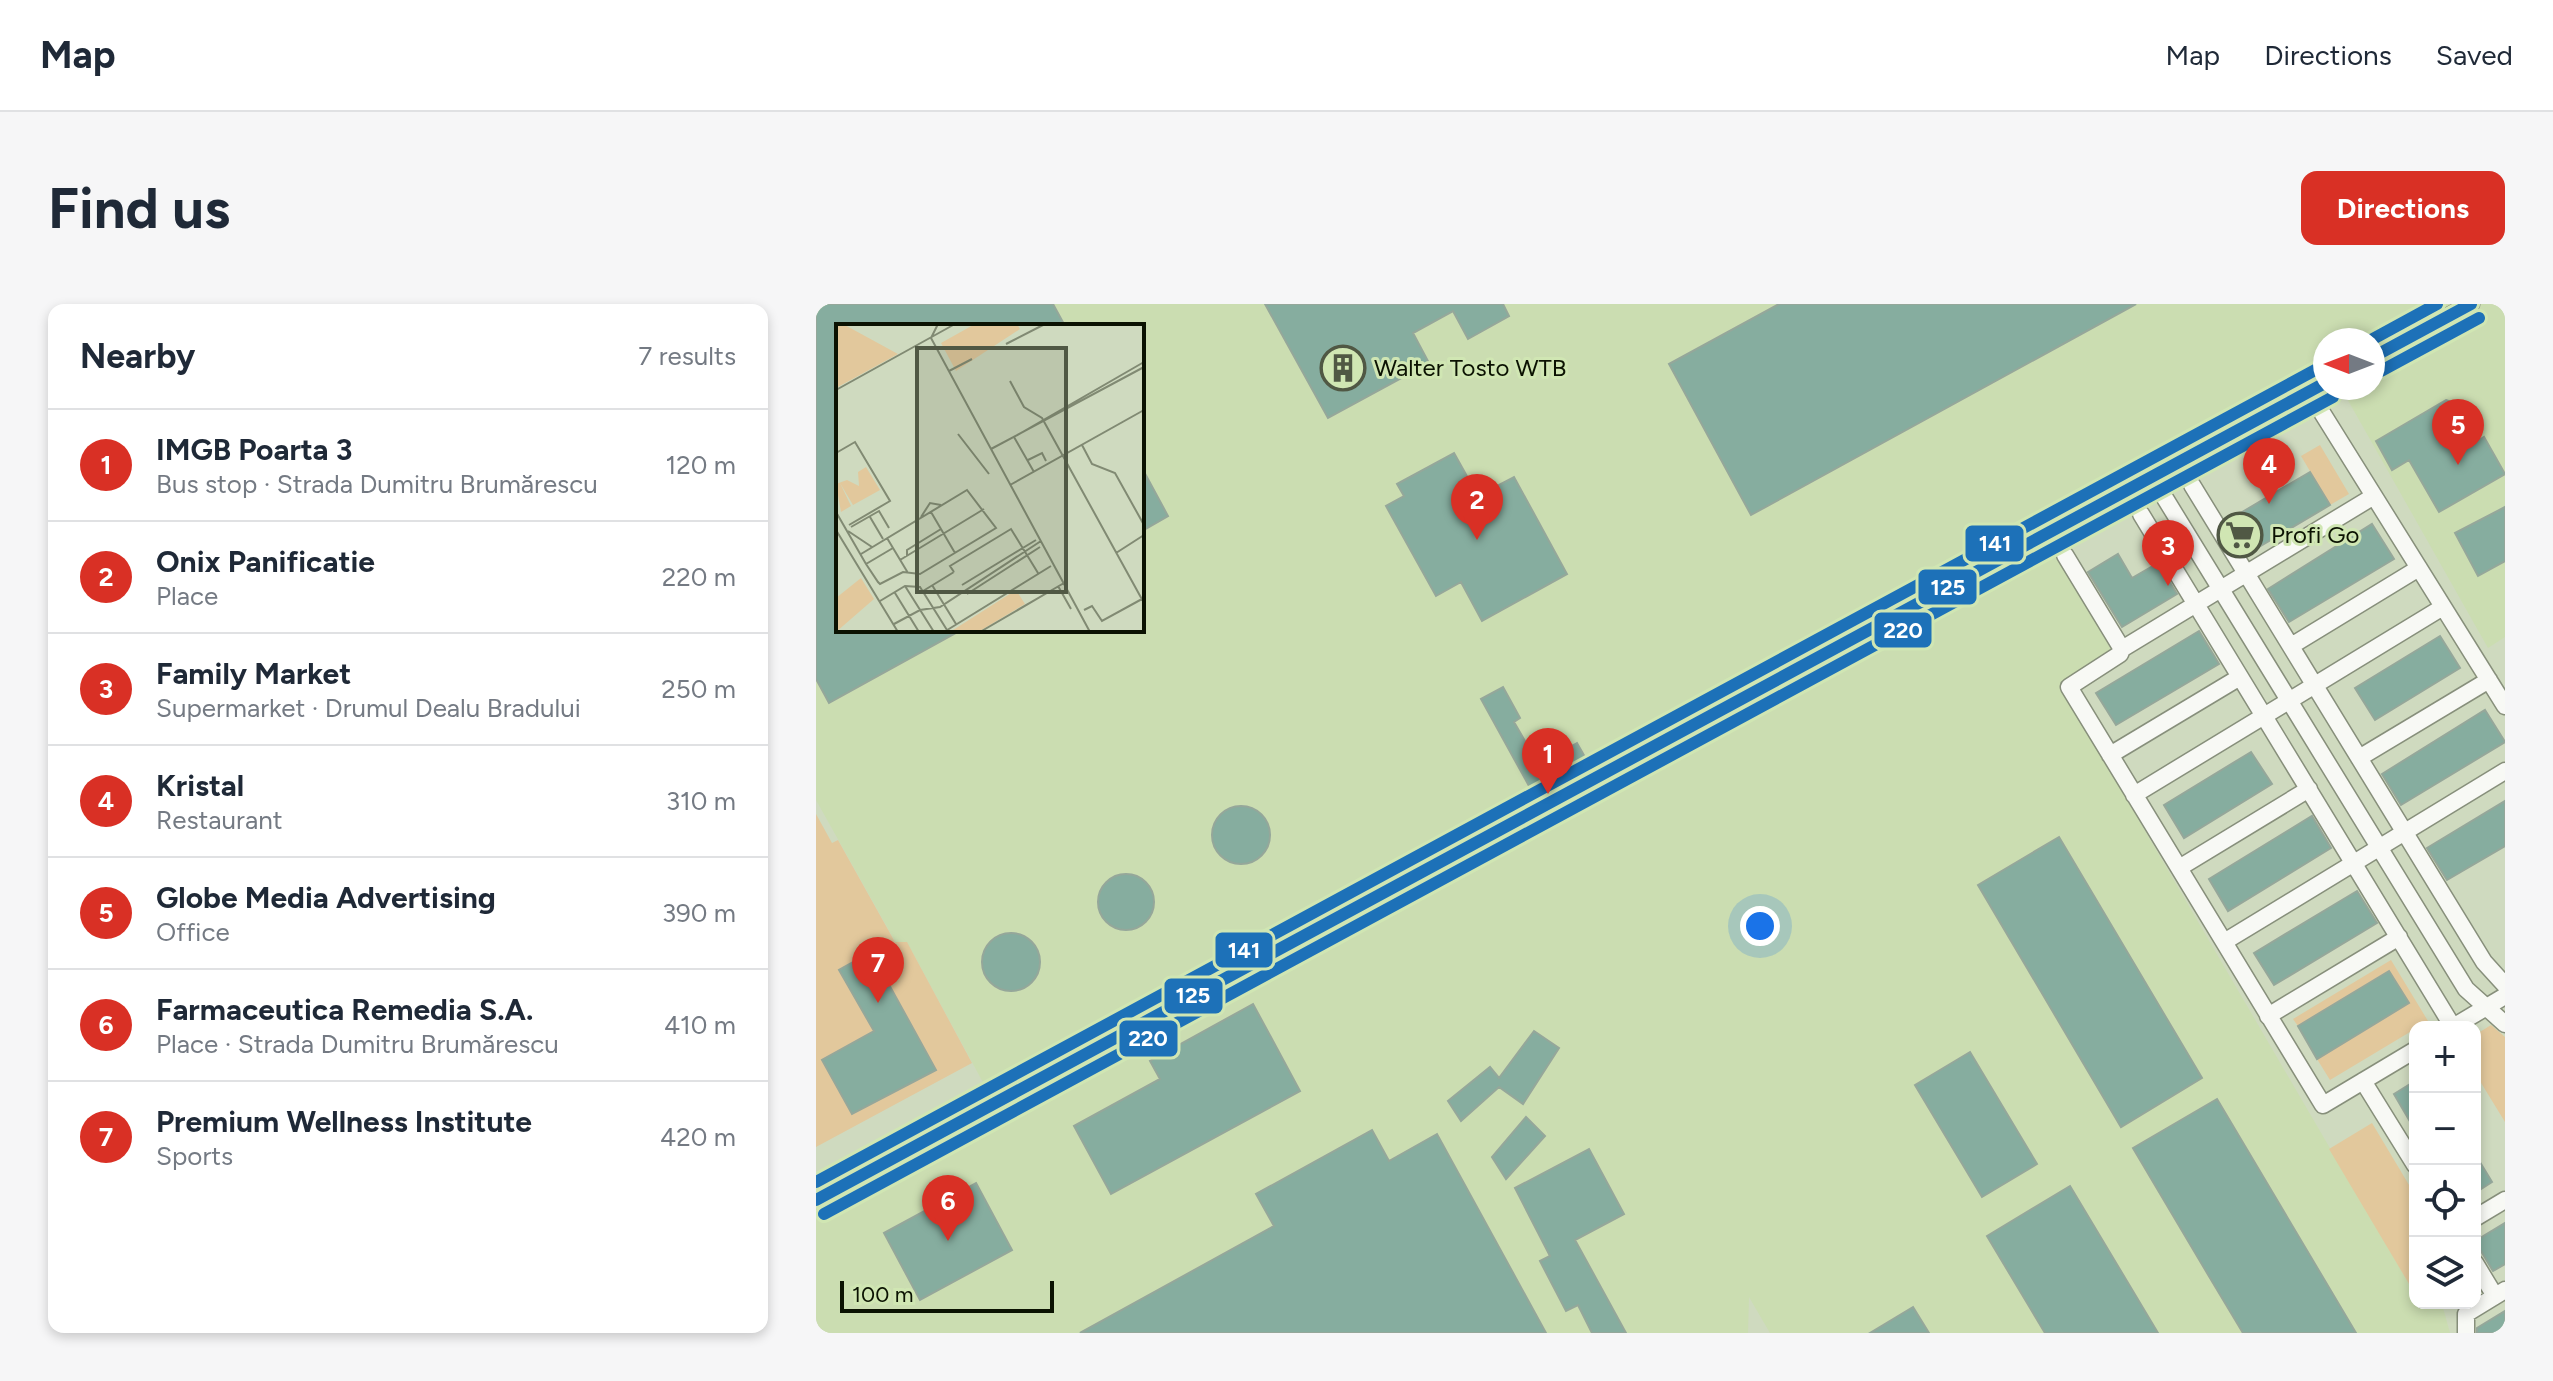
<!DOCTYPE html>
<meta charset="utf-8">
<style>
:root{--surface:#fff;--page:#f6f6f7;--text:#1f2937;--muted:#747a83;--line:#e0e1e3;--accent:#d93025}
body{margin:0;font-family:Figtree,sans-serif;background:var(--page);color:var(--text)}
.controls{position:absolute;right:24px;bottom:24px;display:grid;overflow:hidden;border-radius:16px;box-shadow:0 4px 12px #0003}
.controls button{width:72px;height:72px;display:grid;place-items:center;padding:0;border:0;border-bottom:2px solid var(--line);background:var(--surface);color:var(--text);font:40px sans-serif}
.compass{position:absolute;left:1497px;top:24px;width:72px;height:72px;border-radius:50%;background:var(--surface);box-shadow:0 4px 12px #0003;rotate:270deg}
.scale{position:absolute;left:24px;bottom:20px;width:214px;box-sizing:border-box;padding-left:8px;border:4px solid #0b1202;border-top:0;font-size:22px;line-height:28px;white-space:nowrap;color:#0b1202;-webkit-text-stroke:6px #d0e6b3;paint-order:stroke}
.you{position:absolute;left:944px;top:622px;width:28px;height:28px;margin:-20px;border:6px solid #fff;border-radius:50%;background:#1a73e8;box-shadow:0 0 0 12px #1a73e833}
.badge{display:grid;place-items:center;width:52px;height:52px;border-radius:50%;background:var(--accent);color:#fff;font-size:26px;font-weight:700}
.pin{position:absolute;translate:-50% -66px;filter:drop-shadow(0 2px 4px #0008)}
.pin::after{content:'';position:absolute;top:42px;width:28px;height:24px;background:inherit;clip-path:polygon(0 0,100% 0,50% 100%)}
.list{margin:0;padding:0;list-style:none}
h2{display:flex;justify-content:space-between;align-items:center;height:104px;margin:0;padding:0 32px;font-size:34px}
h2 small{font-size:26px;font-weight:400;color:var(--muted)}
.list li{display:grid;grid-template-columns:52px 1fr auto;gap:24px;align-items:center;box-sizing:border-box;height:112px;padding:0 32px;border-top:2px solid var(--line)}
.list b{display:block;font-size:30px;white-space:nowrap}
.list p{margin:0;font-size:26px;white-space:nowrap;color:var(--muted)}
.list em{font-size:26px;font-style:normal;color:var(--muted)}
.icon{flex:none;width:44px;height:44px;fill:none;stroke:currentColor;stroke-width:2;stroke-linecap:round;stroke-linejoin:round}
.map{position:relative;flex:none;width:1689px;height:1029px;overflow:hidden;border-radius:16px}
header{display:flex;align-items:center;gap:48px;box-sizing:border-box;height:112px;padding:0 40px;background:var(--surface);border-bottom:2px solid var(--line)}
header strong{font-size:38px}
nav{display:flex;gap:44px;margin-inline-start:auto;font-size:28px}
.intro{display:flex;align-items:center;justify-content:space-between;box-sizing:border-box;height:192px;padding:0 48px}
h1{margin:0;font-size:56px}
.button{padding:20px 36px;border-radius:16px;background:var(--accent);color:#fff;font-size:28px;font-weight:700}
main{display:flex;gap:48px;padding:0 48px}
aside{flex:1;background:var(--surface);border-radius:16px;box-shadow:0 4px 12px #0003}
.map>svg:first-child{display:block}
.built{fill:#cbddb1;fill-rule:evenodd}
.green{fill:#e2c89c}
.building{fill:#86ad9f;stroke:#95a79a;stroke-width:2}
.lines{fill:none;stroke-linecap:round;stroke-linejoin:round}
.minor-casing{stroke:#878f7b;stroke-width:19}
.minor{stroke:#f8f9f5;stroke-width:16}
.bus-1-casing{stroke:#d0e6b3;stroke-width:18}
.bus-2-casing{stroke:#d0e6b3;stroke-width:18}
.bus-3-casing{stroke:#d0e6b3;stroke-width:18}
.bus-1{stroke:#1d71b8;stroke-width:12}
.bus-2{stroke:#1d71b8;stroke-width:12}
.bus-3{stroke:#1d71b8;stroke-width:12}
.labels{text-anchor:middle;stroke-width:6;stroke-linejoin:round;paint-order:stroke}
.poi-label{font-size:24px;fill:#0b1202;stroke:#d0e6b3;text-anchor:start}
.inset-road{fill:none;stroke:#818a73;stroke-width:2}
.view{fill:#505844;fill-opacity:0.15;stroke:#505844;stroke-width:4}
.inset-edge{fill:none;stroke:#0b1202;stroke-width:4}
.line-badge{stroke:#d0e6b3;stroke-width:3}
.badge-label{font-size:22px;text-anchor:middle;font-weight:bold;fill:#fff}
</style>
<header>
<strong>Map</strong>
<nav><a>Map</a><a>Directions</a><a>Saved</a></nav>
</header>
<div class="intro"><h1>Find us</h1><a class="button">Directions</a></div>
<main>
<aside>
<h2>Nearby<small>7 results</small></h2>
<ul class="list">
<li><span class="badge">1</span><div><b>IMGB Poarta 3</b><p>Bus stop · Strada Dumitru Brumărescu</p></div><em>120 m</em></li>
<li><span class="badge">2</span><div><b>Onix Panificatie</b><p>Place</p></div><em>220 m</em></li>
<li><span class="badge">3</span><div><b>Family Market</b><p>Supermarket · Drumul Dealu Bradului</p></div><em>250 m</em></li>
<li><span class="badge">4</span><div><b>Kristal</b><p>Restaurant</p></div><em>310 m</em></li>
<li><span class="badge">5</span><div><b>Globe Media Advertising</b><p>Office</p></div><em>390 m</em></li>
<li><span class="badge">6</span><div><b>Farmaceutica Remedia S.A.</b><p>Place · Strada Dumitru Brumărescu</p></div><em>410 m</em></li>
<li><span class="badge">7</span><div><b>Premium Wellness Institute</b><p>Sports</p></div><em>420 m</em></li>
</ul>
</aside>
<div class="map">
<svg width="1689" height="1029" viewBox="0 0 1689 1029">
<rect width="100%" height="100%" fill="#cfdabf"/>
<path class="built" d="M0 0H1689V333L1672 344 1525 84H1557V36H1509V64L1223 222 1296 347 1244 381 1599 990V999L1626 1000 1634 1029H954L933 993 932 1029H4L0 1022V876L170 784 91 638 80 639 0 496ZM22 22H326V326H22Z"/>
<path class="green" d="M1504 141 1533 190 1514 201 1485 152Z
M0 510 16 539 22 536 79 638H91L156 759 0 843Z
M1575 656 1612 717 1599 723V725L1514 776 1501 755 1592 699 1572 667 1482 722 1477 715Z
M1675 721 1689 733V818L1659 769V731Z
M1556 819 1599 891V990L1513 845Z"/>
<path class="building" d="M0 0H237L249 22H22V326H145L13 399 0 375Z
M449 0H687L693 12 652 35 637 7 597 29 613 59 512 114Z
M963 0H1320L935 211 853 60Z
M1630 96 1638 99 1660 138 1668 133 1689 170 1623 208 1593 156 1576 166 1560 137Z
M638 149 662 192 698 173 751 270 666 317 645 278 620 292 570 202 588 192 581 180Z
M326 164 352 212 326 227Z
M1494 168 1514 201 1431 250 1411 217Z
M1689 203V257L1662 272 1639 229Z
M1556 220 1578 255 1473 318 1452 285Z
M1302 250 1316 274 1342 259 1361 290 1306 323 1272 268Z
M1383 327 1403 360 1300 421 1280 389Z
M1624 332 1644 364 1559 416 1539 384Z
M687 383 704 414 698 418 728 470 750 458 745 448 761 439 773 460 718 491 665 395Z
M1669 406 1689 438 1585 501 1566 470Z
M1435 448 1456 480 1368 534 1348 501Z
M1689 497V542L1631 576 1611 544Z
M396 531a29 29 0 1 1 58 0a29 29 0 1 1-58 0Z
M1496 512 1515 544 1412 607 1393 575Z
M1243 533 1386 774 1305 823 1162 581Z
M282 598a28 28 0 1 1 56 0a28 28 0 1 1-56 0Z
M1541 587 1561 619 1458 681 1438 649Z
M166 658a29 29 0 1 1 58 0a29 29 0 1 1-58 0Z
M55 648 120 766 36 810 6 756 58 727 23 666Z
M1573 667 1593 699 1501 755 1482 722Z
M437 700 484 787 295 890 258 822 344 775 334 757Z
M718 727 743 744 707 800 683 783 645 817 632 797 674 763 683 774Z
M1154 748 1221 860 1166 893 1099 781Z
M1599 777V826L1578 790Z
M1401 795 1540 1029H1427L1394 974 1317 844Z
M710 813 729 832 690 875 676 853Z
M556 826 573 857 621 830 730 1029H264L458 922 440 890Z
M773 845 808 910 759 936 810 1029H776L762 1001 750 1007 724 957 734 952 699 884Z
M1659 850 1676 878 1659 889Z
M160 879 196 946 104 996 68 929Z
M1254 882 1342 1029H1229L1171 932Z
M1689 919V960L1677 967 1659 937Z
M1097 1003 1113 1029H1054Z
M1689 1007V1029H1661V1024Z"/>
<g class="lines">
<g class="minor-casing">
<path id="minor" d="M1557 53 1655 0
M1505 107 1689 402
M1336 173 1650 685 1689 720
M1376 181 1668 658 1689 681
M1558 192 1306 345 1304 350 1253 383 1507 801 1599 746
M1325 210 1637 723 1689 692
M1249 251 1306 345
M1475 342 1603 264
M1294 451 1424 373
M1543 454 1673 376
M1318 491 1627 303
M1363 564 1493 485
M1408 638 1689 467
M1452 712 1583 633
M1547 777 1599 861
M0 896 1509 79
M1659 914 1689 896
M1659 959 1679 992
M1650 1029V1010L1689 986"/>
</g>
<use href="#minor" class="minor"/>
<g class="bus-1-casing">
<path id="bus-1" d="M1557 53 1655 0
M0 896 1509 79"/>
</g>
<g class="bus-2-casing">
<path id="bus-2" d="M1565 67 1663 14
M8 910 1517 93"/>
</g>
<g class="bus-3-casing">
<path id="bus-3" d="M1555 36 1621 0
M0 878 1501 65"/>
</g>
<use href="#bus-1" class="bus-1"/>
<use href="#bus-2" class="bus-2"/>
<use href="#bus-3" class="bus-3"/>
</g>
<defs>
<g id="building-ring" transform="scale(2.3)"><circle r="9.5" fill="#d0e6b3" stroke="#505844" stroke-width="1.5"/><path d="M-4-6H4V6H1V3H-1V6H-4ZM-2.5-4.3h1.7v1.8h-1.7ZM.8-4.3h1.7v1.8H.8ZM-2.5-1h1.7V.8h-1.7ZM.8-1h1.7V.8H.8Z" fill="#505844"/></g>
<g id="supermarket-ring" transform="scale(2.3)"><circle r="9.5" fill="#d0e6b3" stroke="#505844" stroke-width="1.5"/><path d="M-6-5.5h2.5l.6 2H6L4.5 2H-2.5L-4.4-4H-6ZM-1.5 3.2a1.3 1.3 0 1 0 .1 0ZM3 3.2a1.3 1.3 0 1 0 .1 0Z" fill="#505844"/></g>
</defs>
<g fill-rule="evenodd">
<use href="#building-ring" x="527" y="64"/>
<use href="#supermarket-ring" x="1424" y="231"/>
</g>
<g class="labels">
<g class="poi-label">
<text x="558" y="72">Walter Tosto WTB</text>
<text x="1455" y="239">Profi Go</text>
</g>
</g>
<g transform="translate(20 20)">
<rect width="308" height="308" fill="#cfdabf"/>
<path d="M0 0H7L62 30 0 64ZM139 0H181L184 5 120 47 105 19ZM30 143 44 166 17 181 4 159 15 182 5 188 0 160 11 156 23 162 22 148ZM25 254 38 275 0 308V274ZM180 266 189 280 142 308H114Z" fill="#e2c89c"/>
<path class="inset-road" d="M102 0 95 14 254 308M170 20 209 0M113 47 136 35M174 57 188 83 206 94 308 279M0 66 119 0M122 110 153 150M178 113 308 38M178 113 198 148M246 121 256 140 279 149 308 201M155 125 308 43M0 129 19 118 54 177 13 201M192 136 206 129 210 137M174 161 308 86M0 188 30 240 42 258 44 260 67 248 84 250 160 204 131 166 25 230M95 188 119 229M34 193 47 215M85 193 94 179 105 181M15 203 43 187 53 204M0 206 62 308M12 207 36 223M51 214 72 249M280 229 308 211M71 232V226L105 205M64 236 148 185M30 240 57 224M118 248 114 242 175 205 202 249M96 261 120 300M126 261 200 216M69 262 98 308M222 262 235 285M87 267 118 248M59 269 83 308M131 270 204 223M44 277 69 262 84 263 111 306M248 286 256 282 266 297 306 275M58 300 84 286 104 283 205 217M108 308 215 242M144 308 228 259"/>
<path class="view" d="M81 24H230V268H81Z"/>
<rect width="308" height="308" class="inset-edge"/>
</g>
<g class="line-badge">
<rect x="1148" y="220" width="61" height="39" rx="8" fill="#1d71b8"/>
<rect x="1101" y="264" width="61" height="38" rx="8" fill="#1d71b8"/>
<rect x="1057" y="307" width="60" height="38" rx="8" fill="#1d71b8"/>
<rect x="398" y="627" width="60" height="38" rx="8" fill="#1d71b8"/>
<rect x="347" y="673" width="61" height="38" rx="8" fill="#1d71b8"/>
<rect x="302" y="715" width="61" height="39" rx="8" fill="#1d71b8"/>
</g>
<g class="badge-label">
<text x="1179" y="247">141</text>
<text x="1132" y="291">125</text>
<text x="1087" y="334">220</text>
<text x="428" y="654">141</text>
<text x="377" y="699">125</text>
<text x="332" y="742">220</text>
</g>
</svg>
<div class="controls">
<button>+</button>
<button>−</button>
<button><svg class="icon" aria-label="locate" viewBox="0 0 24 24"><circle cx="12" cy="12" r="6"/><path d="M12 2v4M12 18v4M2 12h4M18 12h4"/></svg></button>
<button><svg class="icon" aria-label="layers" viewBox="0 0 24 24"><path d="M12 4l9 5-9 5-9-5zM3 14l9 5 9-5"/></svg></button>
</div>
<svg class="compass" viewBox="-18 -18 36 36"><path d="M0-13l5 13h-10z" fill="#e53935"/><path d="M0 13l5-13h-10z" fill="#747a83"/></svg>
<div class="scale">100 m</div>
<div class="you"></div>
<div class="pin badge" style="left:732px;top:490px">1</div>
<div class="pin badge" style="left:661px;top:236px">2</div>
<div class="pin badge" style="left:1352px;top:282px">3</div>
<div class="pin badge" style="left:1453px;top:200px">4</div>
<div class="pin badge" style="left:1642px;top:161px">5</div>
<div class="pin badge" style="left:132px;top:937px">6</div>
<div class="pin badge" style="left:62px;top:699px">7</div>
</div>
</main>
